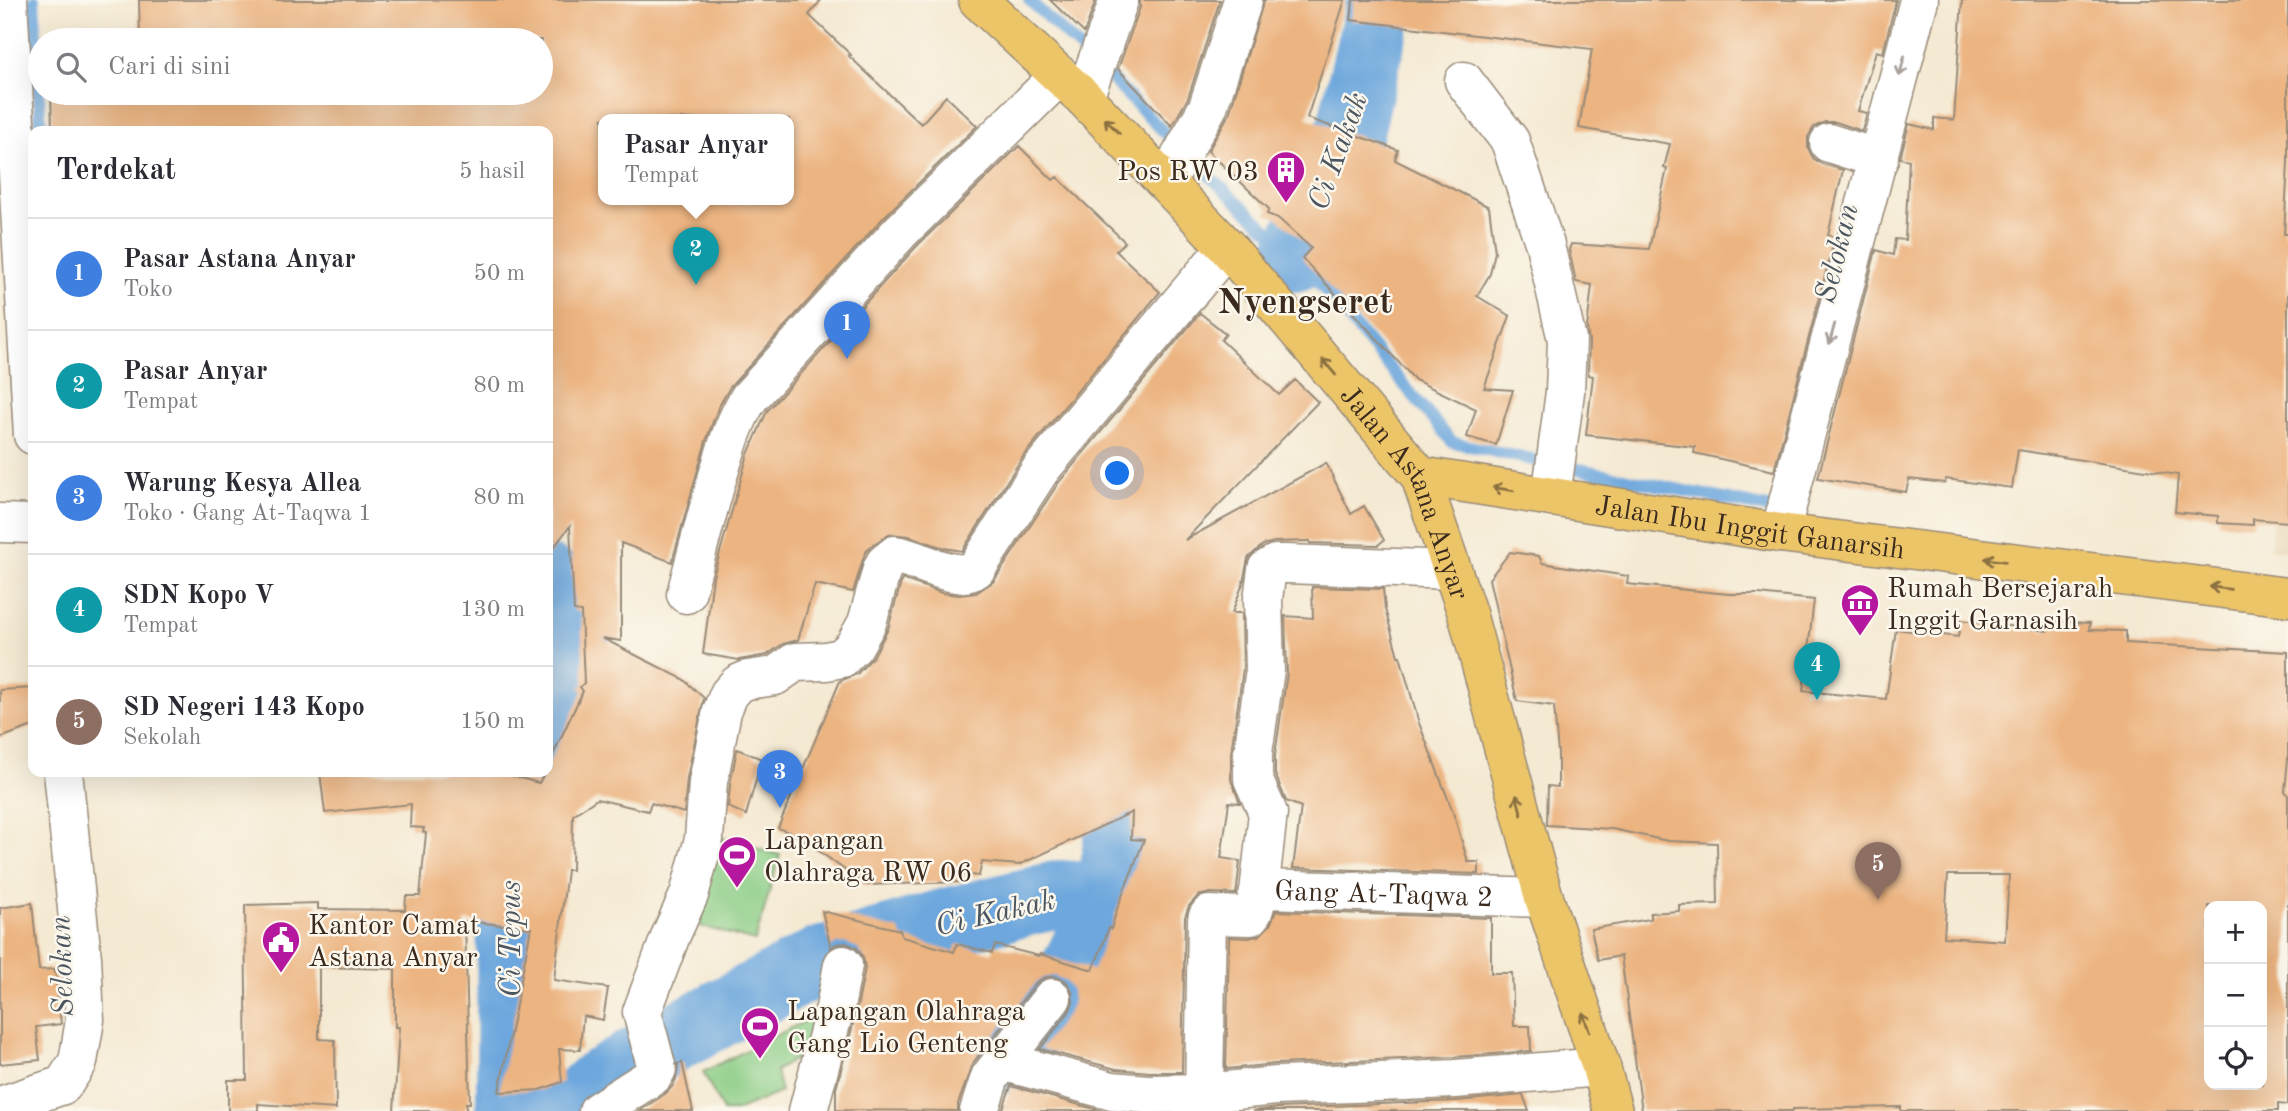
<!DOCTYPE html>
<html lang="id">
<meta charset="utf-8">
<style>
:root{--surface:#fff;--page:#f7f7f7;--text:#2b2b33;--muted:#7c7c81;--line:#e1e1e2;--accent:#7c3aed}
body{margin:0;font-family:"Old Standard TT",serif;background:var(--page);color:var(--text)}
.controls{position:absolute;right:21px;bottom:21px;display:grid;overflow:hidden;border-radius:14px;box-shadow:0 7px 28px #0002}
.controls button{width:63px;height:63px;display:grid;place-items:center;padding:0;border:0;border-bottom:2px solid var(--line);background:var(--surface);color:var(--text);font:35px sans-serif}
.you{position:absolute;left:1118px;top:474px;width:24px;height:24px;margin:-18px;border:5px solid #fff;border-radius:50%;background:#1a73e8;box-shadow:0 0 0 10px #1a73e833}
.badge{display:grid;place-items:center;width:46px;height:46px;border-radius:50%;background:var(--accent);color:#fff;font-size:23px;font-weight:700}
.pin{position:absolute;translate:-50% -58px;filter:drop-shadow(0 2px 4px #0008)}
.pin::after{content:'';position:absolute;top:37px;width:24px;height:21px;background:inherit;clip-path:polygon(0 0,100% 0,50% 100%)}
.popup{position:absolute;left:598px;top:114px;width:196px;height:91px;box-sizing:border-box;display:grid;place-content:center;border-radius:14px;background:var(--surface);filter:drop-shadow(0 2px 5px #0005);font-size:23px;white-space:nowrap;color:var(--muted)}
.popup b{font-size:26px;color:var(--text)}
.popup::after{content:'';position:absolute;left:50%;top:100%;margin-left:-14px;border:14px solid transparent;border-top-color:var(--surface)}
.list{margin:0;padding:0;list-style:none}
h2{display:flex;justify-content:space-between;align-items:center;height:91px;margin:0;padding:0 28px;font-size:30px}
h2 small{font-size:23px;font-weight:400;color:var(--muted)}
.list li{display:grid;grid-template-columns:46px 1fr auto;gap:21px;align-items:center;box-sizing:border-box;height:112px;padding:0 28px;border-top:2px solid var(--line)}
.list b{display:block;font-size:26px;white-space:nowrap}
.list p{margin:0;font-size:23px;white-space:nowrap;color:var(--muted)}
.list em{font-size:23px;font-style:normal;color:var(--muted)}
.icon{flex:none;width:38px;height:38px;fill:none;stroke:currentColor;stroke-width:2;stroke-linecap:round;stroke-linejoin:round}
.map{position:relative;flex:none;width:2288px;height:1111px;overflow:hidden}
.search{position:absolute;background:var(--surface);box-shadow:0 7px 28px #0002;left:28px;top:28px;width:525px;height:77px;display:flex;align-items:center;gap:18px;box-sizing:border-box;padding:0 24px;border-radius:38px;color:var(--muted);font-size:26px}
.panel{position:absolute;background:var(--surface);box-shadow:0 7px 28px #0002;left:28px;top:126px;width:525px;height:651px;border-radius:14px}
.map>svg:first-child{display:block}
.built{fill:#ead8ba}
.green{fill:#89cc84;stroke:#627b51;stroke-width:2}
.lines{fill:none;stroke-linecap:round;stroke-linejoin:round}
.stream{stroke:#6da7dd;stroke-width:12}
.river{stroke:#6da7dd;stroke-width:68}
.building{fill:#ecb480;fill-rule:evenodd}
.minor-casing{stroke:#988a78;stroke-width:41}
.major-casing{stroke:#988a78;stroke-width:41}
.minor{stroke:#fff;stroke-width:38}
.major{stroke:#edc569;stroke-width:38}
.oneway{stroke:#a79f9a}
.oneway2{stroke:#8b7040}
.labels{text-anchor:middle;stroke-width:5;stroke-linejoin:round;paint-order:stroke}
.poi-label{font-size:28px;fill:#3b2a1e;stroke:#fbf7ec;text-anchor:start}
.street-label{font-size:28px;fill:#3b2a1e;stroke:#fbf7ec}
.water-label{font-size:30px;font-style:italic;fill:#4c5661;stroke:#fbf7ec}
.district-label{font-size:35px;font-weight:bold;fill:#3b2a1e;stroke:#fbf7ec}
</style>
<div class="map">
<svg width="2288" height="1111" viewBox="0 0 2288 1111">
<rect width="100%" height="100%" fill="#fbf7ec"/>
<filter id="ink" filterUnits="userSpaceOnUse"><feTurbulence type="fractalNoise" baseFrequency=".0143" numOctaves="2"/><feDisplacementMap in="SourceGraphic" scale="14" xChannelSelector="R" yChannelSelector="G"/><feConvolveMatrix kernelMatrix="1 2 1 2 8 2 1 2 1" color-interpolation-filters="sRGB"/></filter>
<filter id="wash" filterUnits="userSpaceOnUse"><feTurbulence type="fractalNoise" baseFrequency=".00686" numOctaves="4" result="noise"/><feDisplacementMap in="SourceGraphic" scale="28" xChannelSelector="R" yChannelSelector="G"/><feGaussianBlur stdDeviation="1.57" result="paint"/><feColorMatrix in="noise" values="0 0 0 0 0 0 0 0 0 0 0 0 0 0 0 0 0 1.4 0 .05"/><feComposite in="paint" operator="in"/></filter>
<g filter="url(#wash)">
<rect width="100%" height="100%" fill="#f4e9d2"/>
<path class="built" d="M2288 320V552L2270 549Z"/>
<path class="green" d="M719 837 780 855 755 941 693 924Z
M813 1017 810 1050 776 1071 781 1092 736 1111H723L703 1072Z"/>
<g class="lines">
<path class="stream" d="M34 0 41 131
M1029 0 1091 59
M1102 70 1177 145
M1189 157 1296 256 1452 442 1545 463
M1569 467 1777 510"/>
<path class="river" d="M1295 258 1350 131 1381 0
M548 579 556 586 573 621 577 653 548 740
M1010 1060 1075 967 1109 898
M510 1111 511 857 537 772
M569 1111 598 1084 674 1038 817 962 942 923 1060 894 1109 898 1121 815 1085 730"/>
</g>
<g id="blocks">
<path class="building" d="M139 0H821L809 15 851 55 849 56 921 124 946 96 977 126 884 217 730 387 718 408 706 441 672 562 621 543V641L602 638 683 679 704 698 687 778 684 813 651 803 648 811 597 799 573 815 572 870H567L554 980 608 988 603 1020 583 1016 580 1050 559 1049 562 1082 540 1090 499 1092 531 928 465 921 470 1103H466V1111H394L399 1027H395V969L319 967V1039L335 1040 336 1109 258 1104V1111H228V1080H247L245 905 318 903V909L405 910 406 896H420L426 833 423 832 424 828 410 827 411 804 325 813 320 772H497L539 783 545 772H548V765L583 691 580 687 584 683 581 612 574 611 570 526 548 555V131L52 130 51 93H541V40H140ZM603 119H789V199H603Z
M1050 0H1096L1084 33Z
M1140 0H1220L1188 98 1172 126 1118 69 1140 7Z
M1264 0H1345L1307 118 1398 150 1395 160 1489 207 1495 252 1490 274 1477 296 1510 316 1484 388 1513 390 1496 445 1467 437 1476 409 1415 380 1302 258 1311 248 1278 218 1267 214 1269 209 1208 151 1229 114Z
M1353 0H1896L1883 53 1876 51 1858 111 1867 113 1862 131 1836 122H1825L1814 127 1808 137V148L1813 158 1822 164 1843 170 1828 235 1835 237 1774 471 1694 453 1695 447 1586 435 1593 376 1588 375 1589 341 1587 328 1592 285 1576 282 1569 250 1571 244 1649 249 1667 169 1664 168 1670 144 1579 128 1592 49 1351 20Z
M1962 0H2288V163L2284 234H2288V522L2253 519V525L2218 523V516L2175 512 2178 475 2018 450 2012 488 1946 479 1945 483 1909 479 1906 492 1818 478 1876 250 1893 255 1895 239 1905 240 1909 160 1900 158 1909 124 1934 130V118L1954 120Z
M1019 146 1053 180 1057 177 1125 242 1116 251 1160 292 1024 455 962 551 944 548 909 536 889 534 871 546 865 553 853 592 815 584 798 640 783 644 767 655 739 660 703 654 713 577 748 454 767 411 916 247Z
M1200 313 1226 334 1221 340 1279 395 1295 380 1318 402 1185 540 1326 463 1351 514 1364 506 1384 540 1378 545 1310 543V541L1274 542 1263 545 1248 558 1243 583 1232 613H1242L1243 669 1231 753V780L1240 803 1229 802 1221 858 1240 861 1237 888 1236 894 1210 893 1198 896 1189 906 1185 917 1182 1072H1149L1116 1069 1040 1049 1069 1012 1073 1002 1072 991 1066 981 1054 976 1043 978 1035 984 973 1063 958 1104V1111L836 1110V1089L856 1013 865 968 863 957 857 948 846 943 836 944 831 948 822 911 900 930 902 937 954 952 957 944 992 953 995 945 1039 956 1040 954 1093 970 1109 928 1111 929 1118 906 1144 840 1131 839 1132 812 1019 865 982 862 979 876 962 874V882L865 885 800 837 778 828 840 681 857 674 873 657 888 629 902 579 942 593 959 595 976 593 994 581 1059 482Z
M1510 552 1539 556 1542 563 1628 576 1627 584 1729 594H1759L1814 600 1803 691 1886 699 1896 629 1958 637 1961 620 2047 631 2048 621 2090 623 2089 630 2126 631V643L2288 652V759L2285 791 2288 795V1105L2278 1104V1111H1901V1107L1793 1109V1111H1642L1621 956 1598 960 1591 929 1650 919V913L1679 911V905L1718 904 1717 843 1668 841 1612 829 1547 825 1548 786 1558 787V753L1554 706 1517 701 1489 579ZM1948 875H2009L2005 941 1944 937ZM2209 906H2262V1085H2209Z
M1312 587 1383 589 1385 609 1398 656H1400L1419 723 1453 812 1468 862H1479V874L1293 868 1301 807 1286 801 1275 774V755L1287 673 1285 616 1313 618Z
M33 688V726L0 738V690Z
M737 749 762 759 746 815 728 807 730 785Z
M32 903 39 970 55 969 61 1024 36 1027 40 1060 0 1064V908Z
M1276 911 1491 918V973H1512L1514 1026H1530L1531 1051 1454 1057 1276 1064 1226 1069 1229 937 1249 938 1260 935 1270 925Z
M682 1062 693 1111H639L665 1094 672 1087 676 1079 678 1064Z
M1011 1086 1102 1111H1002Z
M1523 1095 1529 1111H1253L1278 1108 1456 1101Z"/>
</g>
</g>
<g filter="url(#ink)">
<use href="#blocks" fill-opacity="0" stroke="#988a78" stroke-width="2"/>
<g class="lines">
<g class="minor-casing">
<g id="minor">
<path d="M8 0 33 435"/>
<path d="M1464 81 1510 141 1545 245 1567 340 1565 392 1551 497"/>
<path d="M1084 98 1119 0"/>
<path d="M1829 143 1879 159"/>
<path d="M1166 182 1208 107 1243 0"/>
<path d="M0 523 33 524"/>
<path d="M1780 533 1919 0"/>
<path d="M686 594C696 556 706 517 717 479 726 450 733 423 749 398L900 232 1060 75"/>
<path d="M1259 892 1268 813 1253 779V753L1265 670 1263 599 1267 569 1275 564H1286L1452 570"/>
<path d="M1005 1058 1013 1064 1112 1091 1148 1094 1204 1093 1277 1086 1455 1079 1601 1067"/>
<path id="s1" d="M1204 1093 1207 918 1209 915 1250 916 1253 912 1259 892 1265 889 1544 898"/>
<path d="M0 1106 63 1085 78 1062 85 1020 82 958 63 772"/>
<path d="M598 1111 653 1076 657 1069 642 1012 671 935 689 895 704 839 708 782 722 711 729 694 738 684 747 680 775 676 795 662 826 661 842 658 854 646 867 623 882 569 885 563 895 555C919 558 956 583 976 569L1041 469 1227 247"/>
<path d="M808 1111 835 1008 843 965"/>
<path d="M979 1111 990 1077 1052 998"/>
</g>
</g>
<g class="major-casing">
<g id="major">
<path id="s2" d="M978 0 1084 98 1227 247 1420 476 1467 613 1544 898 1601 1067 1613 1111"/>
<path id="s3" d="M1420 476 1780 533 2288 597"/>
</g>
</g>
<use href="#minor" class="minor"/>
<use href="#major" class="major"/>
</g>
<defs><path id="oneway-shaft" d="M-6 0H5M1.5-3L5.5 0L1.5 3" fill="none" stroke-width="1.6" stroke-linecap="round" stroke-linejoin="round" transform="scale(1.75)"/></defs>
<g class="oneway">
<use href="#oneway-shaft" transform="translate(1902 66) rotate(104)"/>
<use href="#oneway-shaft" transform="translate(1832 334) rotate(105)"/>
</g>
<g class="oneway2">
<use href="#oneway-shaft" transform="translate(1112 126) rotate(-135)"/>
<use href="#oneway-shaft" transform="translate(1329 367) rotate(-130)"/>
<use href="#oneway-shaft" transform="translate(1503 489) rotate(-171)"/>
<use href="#oneway-shaft" transform="translate(1995 560) rotate(-173)"/>
<use href="#oneway-shaft" transform="translate(2220 588) rotate(-173)"/>
<use href="#oneway-shaft" transform="translate(1519 805) rotate(-105)"/>
<use href="#oneway-shaft" transform="translate(1586 1022) rotate(-109)"/>
</g>
</g>
<defs>
<g id="building-pin" transform="scale(2.0125)"><path d="M0 17L-7.5 6A9.5 9.5 0 1 1 7.5 6Z" fill="#b5179e" stroke="#fbf7ec"/><path d="M-4-6H4V6H1V3H-1V6H-4ZM-2.5-4.3h1.7v1.8h-1.7ZM.8-4.3h1.7v1.8H.8ZM-2.5-1h1.7V.8h-1.7ZM.8-1h1.7V.8H.8Z" fill="#fff"/></g>
<g id="museum-pin" transform="scale(2.0125)"><path d="M0 17L-7.5 6A9.5 9.5 0 1 1 7.5 6Z" fill="#b5179e" stroke="#fbf7ec"/><path d="M0-6L6-3V-2H-6V-3ZM-5-1h2V3h-2ZM-1-1h2V3h-2ZM3-1h2V3H3ZM-6 4H6V6H-6Z" fill="#fff"/></g>
<g id="stadium-pin" transform="scale(2.0125)"><path d="M0 17L-7.5 6A9.5 9.5 0 1 1 7.5 6Z" fill="#b5179e" stroke="#fbf7ec"/><path d="M0-5a6.5 5 0 1 0 0 10a6.5 5 0 1 0 0-10ZM-3.5-1.8h7v3.6h-7Z" fill="#fff"/></g>
<g id="civic-pin" transform="scale(2.0125)"><path d="M0 17L-7.5 6A9.5 9.5 0 1 1 7.5 6Z" fill="#b5179e" stroke="#fbf7ec"/><path d="M-.6-6.5H3V-4.5H.6V-3L4-1V1h2V6H-6V1h2V-1L-.6-3ZM-1.2 2.5V6h2.4V2.5Z" fill="#fff"/></g>
</defs>
<g fill-rule="evenodd">
<use href="#building-pin" x="1286" y="170"/>
<use href="#museum-pin" x="1860" y="603"/>
<use href="#stadium-pin" x="737" y="855"/>
<use href="#civic-pin" x="281" y="940"/>
<use href="#stadium-pin" x="760" y="1026"/>
</g>
<g class="labels">
<g class="poi-label">
<text x="1259" y="180" text-anchor="end">Pos RW 03</text>
<text x="1887" y="597">Rumah Bersejarah<tspan x="1887" dy="32">Inggit Garnasih</tspan></text>
<text x="764" y="849">Lapangan<tspan x="764" dy="32">Olahraga RW 06</tspan></text>
<text x="308" y="934">Kantor Camat<tspan x="308" dy="32">Astana Anyar</tspan></text>
<text x="787" y="1020">Lapangan Olahraga<tspan x="787" dy="32">Gang Lio Genteng</tspan></text>
</g>
<g class="street-label">
<text dy="10" stroke="none"><textPath href="#s2" startOffset="658">Jalan Astana Anyar</textPath></text>
<text dy="10" stroke="none"><textPath href="#s3" startOffset="334">Jalan Ibu Inggit Ganarsih</textPath></text>
<text dy="10" stroke="none"><textPath href="#s1" startOffset="371">Gang At-Taqwa 2</textPath></text>
</g>
<g class="water-label">
<text transform="translate(1337 151) rotate(-70)" y="10">Ci Kakak</text>
<text transform="translate(1836 253) rotate(-76)" y="10">Selokan</text>
<text transform="translate(995 912) rotate(-13)" y="10">Ci Kakak</text>
<text transform="translate(510 939) rotate(-90)" y="10">Ci Tepus</text>
<text transform="translate(61 966) rotate(-92)" y="10">Selokan</text>
</g>
<g class="district-label">
<text x="1305" y="313">Nyengseret</text>
</g>
</g>
</svg>
<div class="controls">
<button>+</button>
<button>−</button>
<button><svg class="icon" aria-label="locate" viewBox="0 0 24 24"><circle cx="12" cy="12" r="6"/><path d="M12 2v4M12 18v4M2 12h4M18 12h4"/></svg></button>
</div>
<div class="you"></div>
<div class="pin badge" style="left:847px;top:359px;background:#3f7fe0">1</div>
<div class="pin badge" style="left:696px;top:285px;background:#0f9aa8">2</div>
<div class="popup"><b>Pasar Anyar</b>Tempat</div>
<div class="pin badge" style="left:780px;top:808px;background:#3f7fe0">3</div>
<div class="pin badge" style="left:1817px;top:700px;background:#0f9aa8">4</div>
<div class="pin badge" style="left:1878px;top:900px;background:#8d6e63">5</div>
<div class="search"><svg class="icon" aria-label="search" viewBox="0 0 24 24"><circle cx="10" cy="10" r="6"/><path d="M15 15l6 6"/></svg>Cari di sini</div>
<section class="panel">
<h2>Terdekat<small>5 hasil</small></h2>
<ul class="list">
<li><span class="badge" style="background:#3f7fe0">1</span><div><b>Pasar Astana Anyar</b><p>Toko</p></div><em>50 m</em></li>
<li><span class="badge" style="background:#0f9aa8">2</span><div><b>Pasar Anyar</b><p>Tempat</p></div><em>80 m</em></li>
<li><span class="badge" style="background:#3f7fe0">3</span><div><b>Warung Kesya Allea</b><p>Toko · Gang At-Taqwa 1</p></div><em>80 m</em></li>
<li><span class="badge" style="background:#0f9aa8">4</span><div><b>SDN Kopo V</b><p>Tempat</p></div><em>130 m</em></li>
<li><span class="badge" style="background:#8d6e63">5</span><div><b>SD Negeri 143 Kopo</b><p>Sekolah</p></div><em>150 m</em></li>
</ul>
</section>
</div>
